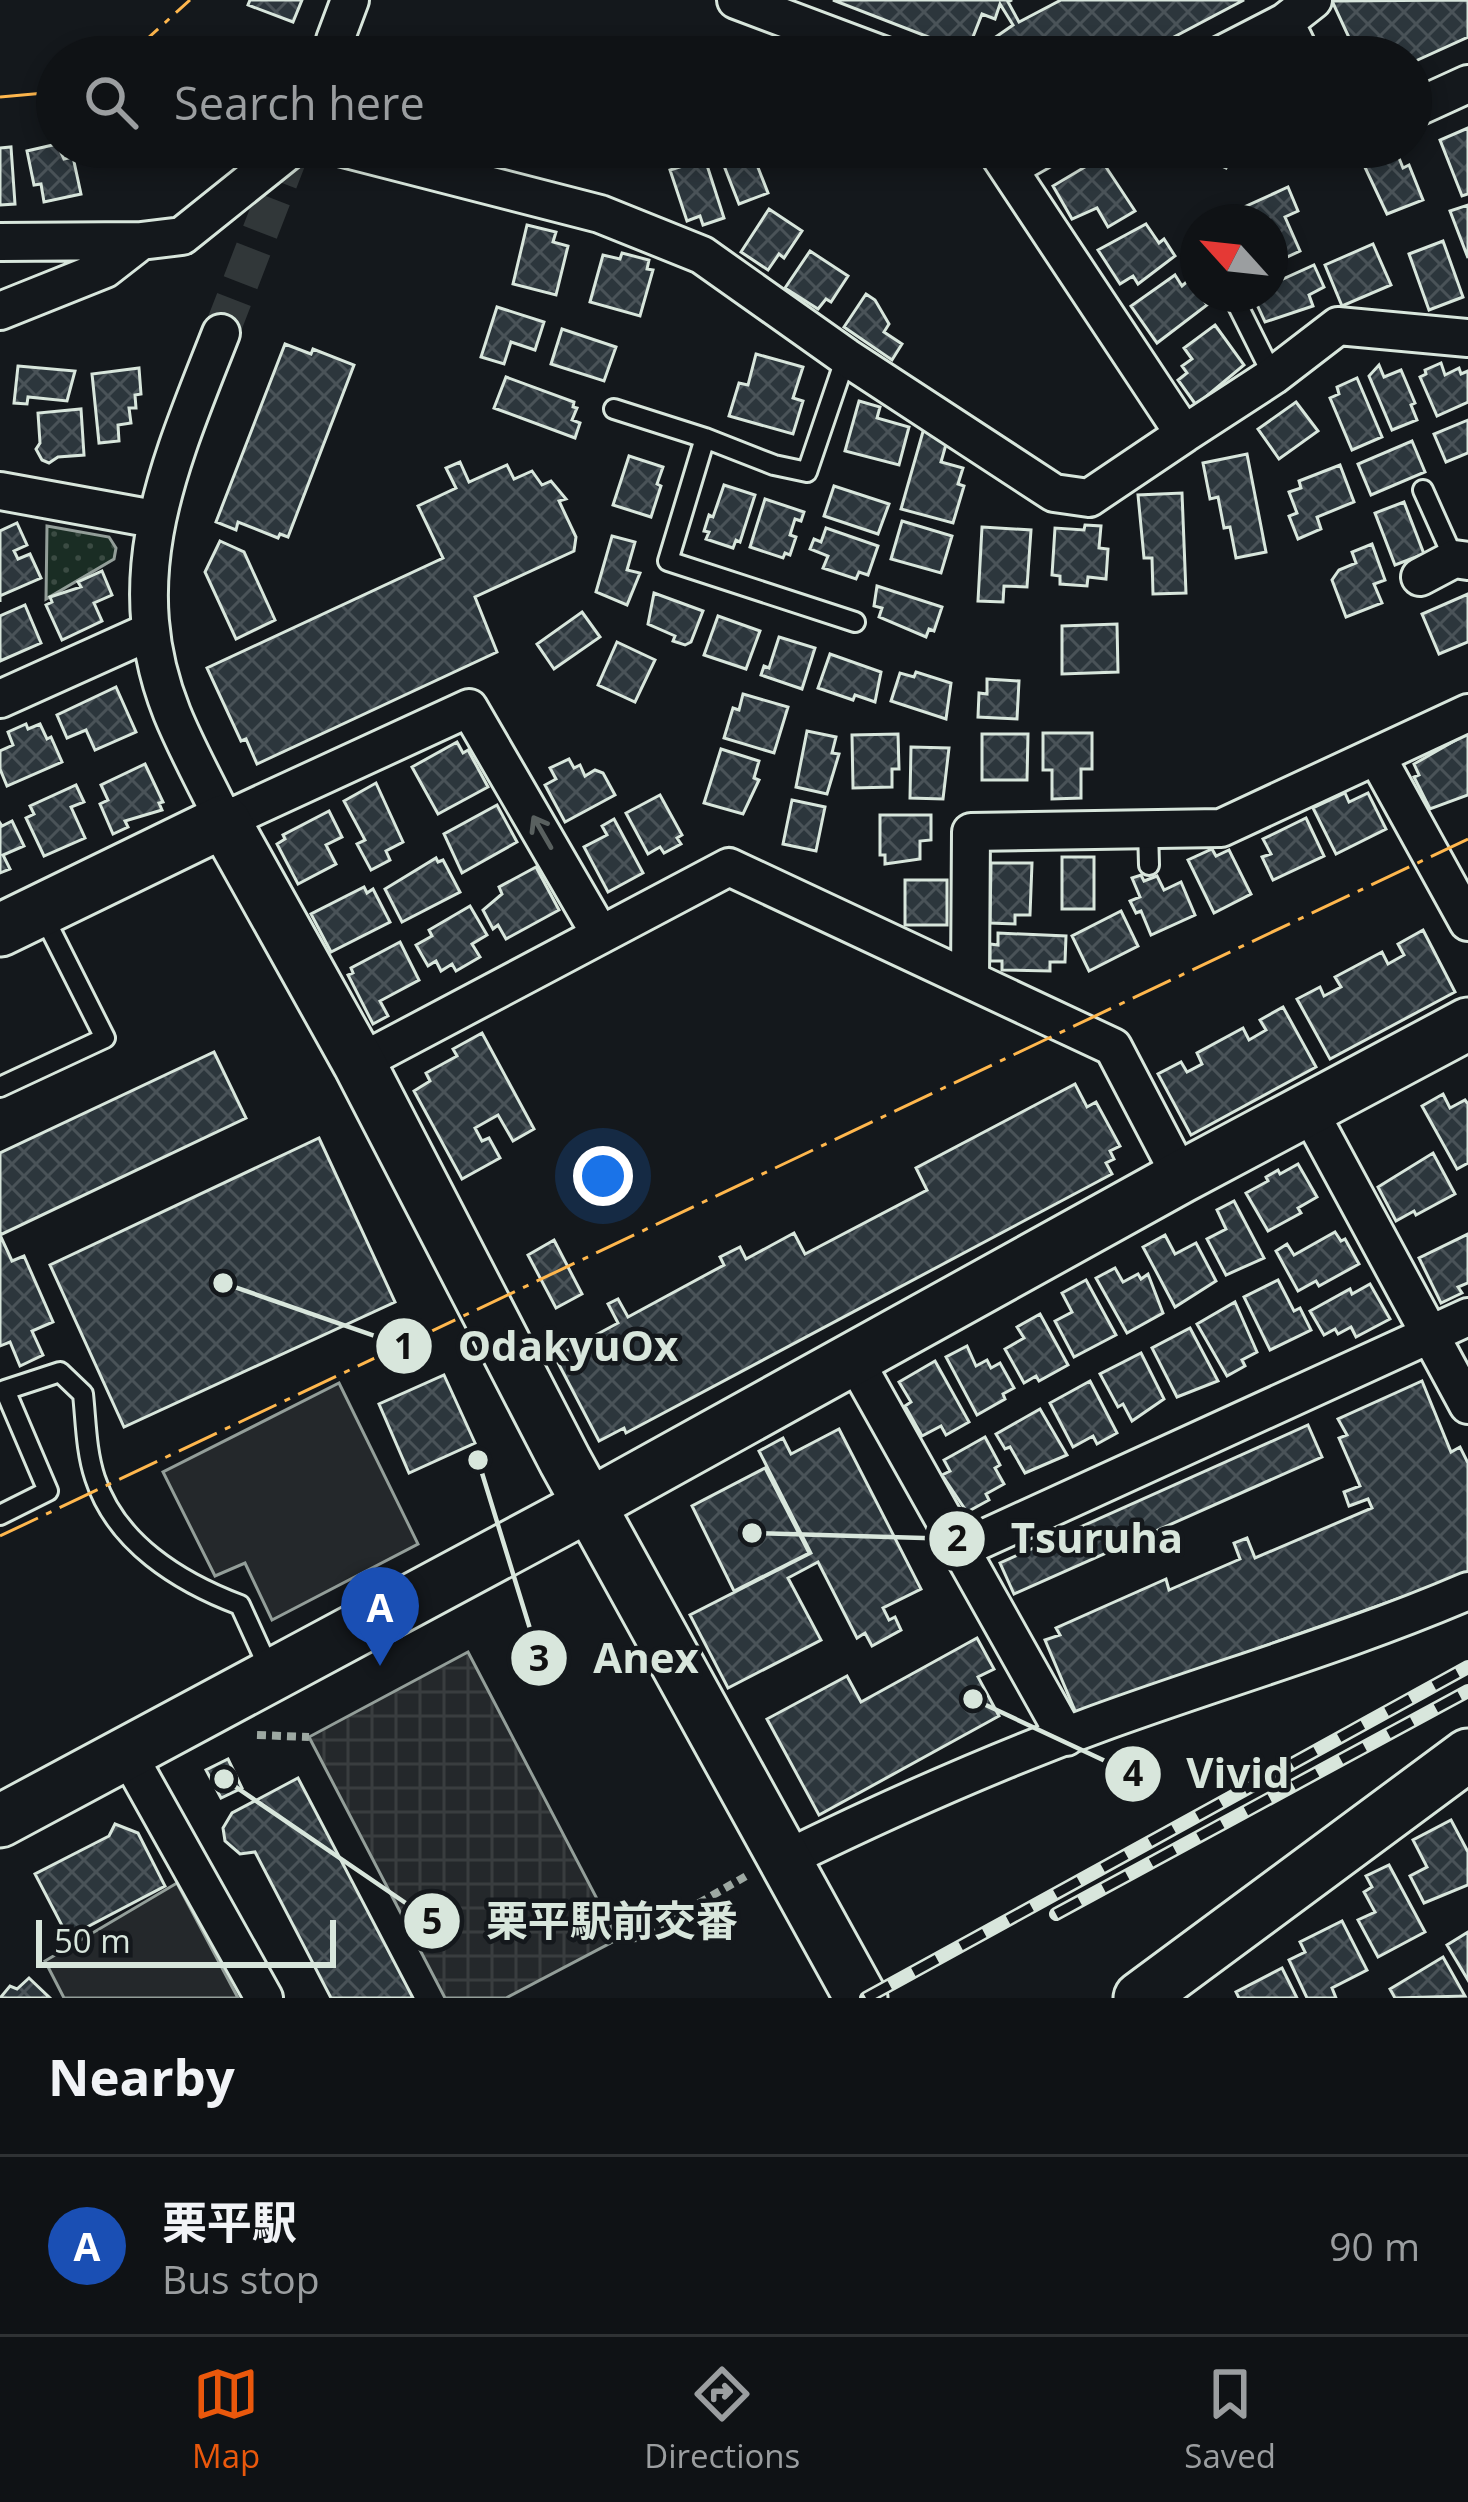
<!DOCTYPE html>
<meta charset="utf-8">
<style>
:root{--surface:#0f1215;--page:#181b1e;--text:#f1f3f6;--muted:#9b9ea0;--line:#2f3234;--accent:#ea580c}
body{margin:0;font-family:"Open Sans","Noto Sans JP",sans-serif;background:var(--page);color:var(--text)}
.compass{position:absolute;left:1180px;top:204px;width:108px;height:108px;border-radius:50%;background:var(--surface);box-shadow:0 6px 18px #0003;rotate:297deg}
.scale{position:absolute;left:36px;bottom:30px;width:300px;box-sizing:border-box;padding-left:12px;border:6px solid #d8e6dc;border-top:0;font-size:33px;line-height:42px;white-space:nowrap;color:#d8e6dc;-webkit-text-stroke:9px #14181c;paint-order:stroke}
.you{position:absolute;left:603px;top:1176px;width:42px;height:42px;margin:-30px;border:9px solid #fff;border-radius:50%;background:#1a73e8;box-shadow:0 0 0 18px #1a73e833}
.badge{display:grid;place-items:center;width:78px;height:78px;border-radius:50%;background:var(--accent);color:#fff;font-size:39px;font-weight:700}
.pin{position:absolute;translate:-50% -99px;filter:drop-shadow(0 3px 6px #0008)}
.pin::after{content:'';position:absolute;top:63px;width:42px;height:36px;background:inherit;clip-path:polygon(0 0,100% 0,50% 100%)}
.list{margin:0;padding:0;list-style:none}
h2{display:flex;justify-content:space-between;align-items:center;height:156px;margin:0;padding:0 48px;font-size:51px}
h2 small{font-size:39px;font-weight:400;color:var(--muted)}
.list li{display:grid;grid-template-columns:78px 1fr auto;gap:36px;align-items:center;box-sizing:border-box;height:180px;padding:0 48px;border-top:3px solid var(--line)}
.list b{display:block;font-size:45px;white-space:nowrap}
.list p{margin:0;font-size:39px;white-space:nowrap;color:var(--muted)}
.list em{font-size:39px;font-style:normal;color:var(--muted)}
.icon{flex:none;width:66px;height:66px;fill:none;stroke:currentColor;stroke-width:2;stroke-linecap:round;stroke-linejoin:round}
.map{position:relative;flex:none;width:1468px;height:1998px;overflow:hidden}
.search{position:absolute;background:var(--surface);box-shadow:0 6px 18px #0003;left:36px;right:36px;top:36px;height:132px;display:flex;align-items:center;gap:30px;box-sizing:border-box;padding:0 42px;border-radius:66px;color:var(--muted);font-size:45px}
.sheet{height:336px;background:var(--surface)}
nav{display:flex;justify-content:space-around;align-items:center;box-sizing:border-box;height:168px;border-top:3px solid var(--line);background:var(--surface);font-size:33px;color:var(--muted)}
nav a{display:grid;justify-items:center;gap:6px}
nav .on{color:var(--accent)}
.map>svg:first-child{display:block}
.park{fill:url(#park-dots);stroke:#939e99;stroke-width:3}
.parking{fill:#24282b;stroke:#939e99;stroke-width:3}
.plaza{fill:url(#plaza-grid);stroke:#939e99;stroke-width:3}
.building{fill:url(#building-cross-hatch);stroke:#d8e6dc;stroke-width:3}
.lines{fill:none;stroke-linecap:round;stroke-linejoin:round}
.street-tunnel{stroke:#313739;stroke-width:36;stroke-dasharray:36 18;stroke-linecap:butt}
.lane-casing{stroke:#d8e6dc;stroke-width:24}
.street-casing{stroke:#d8e6dc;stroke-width:42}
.secondary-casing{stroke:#d8e6dc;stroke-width:57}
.path{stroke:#9da8a2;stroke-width:8;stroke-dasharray:9 6;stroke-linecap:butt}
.lane{stroke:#14181c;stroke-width:18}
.street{stroke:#14181c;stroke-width:36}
.secondary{stroke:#14181c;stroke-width:51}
.rail-casing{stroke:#d8e6dc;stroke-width:14}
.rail{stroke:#14181c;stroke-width:9;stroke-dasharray:27;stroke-linecap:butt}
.power{stroke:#ffb74d;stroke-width:3;stroke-dasharray:42 9 6 9;stroke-linecap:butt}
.oneway{stroke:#59605f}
.leader{fill:none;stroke:#d8e6dc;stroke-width:4.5}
.callout-dot{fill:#d8e6dc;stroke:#14181c;stroke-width:4.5}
.mark-label{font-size:36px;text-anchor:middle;font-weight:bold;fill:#111}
.callout-label{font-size:42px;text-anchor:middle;font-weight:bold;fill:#d8e6dc;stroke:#14181c;stroke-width:9;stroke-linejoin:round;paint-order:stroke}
</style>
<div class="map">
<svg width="1468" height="1998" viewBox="0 0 1468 1998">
<defs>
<pattern id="park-dots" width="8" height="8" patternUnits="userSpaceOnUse" patternTransform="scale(3)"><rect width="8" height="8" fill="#1a2d24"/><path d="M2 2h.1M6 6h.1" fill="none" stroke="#3b4b43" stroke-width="1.8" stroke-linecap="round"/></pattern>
<pattern id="plaza-grid" width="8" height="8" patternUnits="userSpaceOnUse" patternTransform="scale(3)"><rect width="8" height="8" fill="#24282b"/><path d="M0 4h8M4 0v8" fill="none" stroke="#393d3f"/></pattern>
<pattern id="building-cross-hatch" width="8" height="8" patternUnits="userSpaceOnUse" patternTransform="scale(3)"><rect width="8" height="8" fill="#2c363c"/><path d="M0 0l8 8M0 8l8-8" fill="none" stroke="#4a5358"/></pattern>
</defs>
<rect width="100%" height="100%" fill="#14181c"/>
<path class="park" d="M47 526 109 537 116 548 114 559 46 599Z"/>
<path class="parking" d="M339 1383 418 1544 272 1620 245 1563 215 1576 163 1472Z
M177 1883 238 1998H64L45 1961Z"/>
<path class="plaza" d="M468 1652 618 1939 506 1998H445L309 1737Z"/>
<path class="building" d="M250 0H302L293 22 248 5Z
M833 0H1012L1008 2 1019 22 1061 0H1244L1136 57H981L977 50 1013 25 1000 4 995 19 982 14 967 52Z
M1468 0V37L1411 63V57H1358L1332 1Z
M1468 128V194L1462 196 1440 140Z
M57 144 64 159 73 157 81 194 44 202 41 184 34 185 27 151Z
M11 147 15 204 0 205V148Z
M734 147H750L768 193 739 204 719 153Z
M1182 147H1252L1247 160 1232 155 1226 168Z
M1395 148 1403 168 1409 165 1423 200 1387 214 1362 161Z
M1100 158 1135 211 1108 227 1097 208 1072 219 1053 186Z
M705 159 724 218 703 225 700 216 687 221 670 170Z
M1288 187 1298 211 1285 217 1300 251 1270 265V222H1220L1218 219Z
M1468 205V258L1450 211Z
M769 209 802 231 784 258 779 254 768 270 741 252Z
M1146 224 1159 243 1164 239 1175 256 1138 284 1133 276 1120 284 1098 250Z
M527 225 556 232 553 242 568 246 556 295 513 284Z
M1443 241 1463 297 1429 310 1409 254Z
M1373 244 1391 285 1342 306 1325 265Z
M810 251 848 276 831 302 826 299 818 309 785 288Z
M622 253 649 260 647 269 653 270 640 316 590 302 603 255 620 259Z
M1314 265 1324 287 1309 295 1313 306 1265 322 1252 294H1270V285Z
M1175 275 1182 286 1190 279 1207 305 1157 343 1131 306Z
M866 294 875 300 889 324 884 332 902 344 892 360 844 327Z
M497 307 544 322 535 350 511 342 504 364 481 357Z
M1215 325 1244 365 1196 405 1178 380 1187 373 1182 366 1192 359 1184 348Z
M562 329 616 347 604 381 551 364Z
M285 344 311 354 313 349 354 365 288 537 280 534 278 538 238 522 236 530 216 522Z
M756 354 803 367 793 398 803 401 793 434 729 416 739 383 748 385Z
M1441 363 1445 375 1459 368 1461 374 1468 371V402L1437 416 1420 377 1426 374 1425 370Z
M1379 365 1384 377 1401 370 1415 403 1411 405 1417 420 1392 430 1369 376Z
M18 366 75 371 67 401 28 397 27 404 14 403Z
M139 368 141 394 135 395 136 408H129L131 423 118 425 119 441 99 443 92 374Z
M506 377 574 402 573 407 577 408 572 420 580 423 575 438 494 408Z
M1357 378 1382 437 1352 450 1330 398 1339 394 1337 387Z
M859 401 880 407 877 418 909 427 899 465 845 451Z
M1296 402 1318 431 1279 459 1258 429Z
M81 409 84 455 58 457 49 463 42 460 36 449 40 443 38 413Z
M1468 420V453L1446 462 1434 434Z
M924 428 947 441 941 462 963 468 958 484 964 486 953 523 901 509Z
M1412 441 1425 472 1371 495 1358 464Z
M1247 454 1266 552 1236 558 1230 527 1224 528 1218 497 1210 499 1203 463Z
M629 456 663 467 657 484 661 486 651 517 613 505Z
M460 462 469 482 507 465 514 479 532 471 542 485 551 481 566 499 559 501 576 537 574 551 475 597 497 652 257 764 246 739 241 741 207 668 443 558 418 506 456 488 446 468Z
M1340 465 1354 502 1317 517 1321 529 1298 539 1289 516 1297 513 1289 492 1301 488 1299 481Z
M724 485 755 495 740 542 736 540 733 548 706 539 709 532 704 531 709 515 713 517Z
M834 486 889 504 878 534 824 516Z
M1182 493 1186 593 1153 594 1152 558H1144L1138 495Z
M765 499 804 512 801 521 795 519 790 535 796 537 790 555 785 553 783 558 750 547Z
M1404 502 1424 554 1395 565 1375 513Z
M902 521 952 536 941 573 891 559Z
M17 523 27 545 14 551 18 559 30 554 41 578 0 596V602V531Z
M1085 525 1101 526 1099 548 1108 549 1106 579 1088 577 1087 586 1060 584V576L1052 575 1055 528 1084 530Z
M982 527 1031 530 1027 587 1004 586 1003 602 978 601Z
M826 528 878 546 868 575 859 572 856 579 823 568 828 556 810 549 814 539 821 542Z
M612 536 635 542 627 570 640 573 627 605 596 592Z
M220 541 244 552 275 620 236 639 205 572Z
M1372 544 1385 580 1374 584 1382 603 1346 617 1332 580 1339 570 1356 563 1352 552Z
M102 571 112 595 94 603 102 621 62 640 46 605 52 602 50 597 81 587 78 582Z
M877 586 942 607 934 631 929 629 926 637 879 617 882 608 874 606Z
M654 593 703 611 691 642 685 645 673 641 675 636 648 624Z
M1468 594V642L1439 654 1422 614Z
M25 605 41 643 0 661V616Z
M582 612 600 637 554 669 537 644Z
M718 616 760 631 746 669 704 655Z
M1117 624 1118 672 1062 674V626Z
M779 637 815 648 802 689 761 675 764 666 769 668Z
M617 642 655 660 635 702 598 685Z
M830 654 881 672 875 702 855 695 853 700 818 688Z
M916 672 951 683 946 719 891 701 900 673 914 677Z
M987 679 1019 681 1017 719 978 717 979 693 987 694Z
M116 687 136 732 95 750 86 730 67 738 57 715Z
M743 694 788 707 774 753 724 738 733 708 739 710Z
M26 724 28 729 40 724 47 739 51 737 62 762 7 786 0 769V751L13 745 8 732Z
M807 731 836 737 832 753 839 754 827 794 796 787Z
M1043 733H1092V769H1081V798L1052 799V770H1043Z
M1468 733V795L1430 809 1414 777 1419 775 1414 764Z
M898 734 899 769H892V787L853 788 852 735Z
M982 734H1028L1027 780H982Z
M457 742 463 753 468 750 488 787 438 814 412 767Z
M911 747 949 748 943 799 910 798Z
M721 749 759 761 754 778 759 780 743 814 704 803Z
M569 759 574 768 580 765 585 776 595 770 603 773 615 795 565 822 545 785 556 779 550 768Z
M145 764 163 802 159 803 162 810 125 821 128 827 113 834 100 804 108 800 101 785Z
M376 783 403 842 386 851 390 860 371 870 357 844 365 840 344 801Z
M76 785 84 802 71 807 85 838 44 856 26 818 34 814 30 806Z
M1345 793 1349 802 1368 793 1386 829 1336 854 1313 808Z
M660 795 682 835 677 838 681 844 664 853 660 847 648 854 626 813Z
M792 800 825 807 816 851 783 844Z
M497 805 517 842 462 873 444 834Z
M329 811 342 837 326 845 336 864 298 884 277 844 285 839 283 835Z
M880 815H931V840L920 841V859L885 864V855H880Z
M1306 818 1324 856 1273 880 1262 857 1271 854 1263 839Z
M614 819 643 873 608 892 584 847 607 835 602 826Z
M12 821 24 846 3 855 10 869 0 873V823L2 826Z
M1212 849 1216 856 1229 850 1251 894 1214 913 1188 860Z
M1062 857H1094V909H1062Z
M436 858 438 862 443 860 460 892 402 922 385 889Z
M991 863H1032L1030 915H1015V924L990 923Z
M536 867 559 910 506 939 498 925 493 929 483 910 502 894 499 887Z
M1141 875 1144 881 1157 876 1164 890 1181 882 1195 915 1151 935 1141 911 1136 913 1130 901 1140 897 1132 878Z
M905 880H947V925H905Z
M364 887 367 893 373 889 390 922 331 952 311 914Z
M470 906 487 935 472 944 480 957 456 971 452 964 441 971 436 961 428 966 416 945 432 936 429 930Z
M1121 911 1138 946 1089 971 1072 936Z
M1423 930 1455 992 1330 1059 1297 999 1320 987 1324 996 1341 987 1335 977 1382 952 1388 964 1404 955 1398 944Z
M998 933 1066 936 1065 962H1050V971L1002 970V961H990V944L998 945Z
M400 942 419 980 380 1001 388 1016 373 1024 348 975 353 973 351 968Z
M1283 1007 1316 1067 1191 1135 1158 1074 1181 1062 1187 1072 1202 1064 1197 1053 1243 1028 1249 1040 1266 1030 1260 1020Z
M482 1033 534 1129 513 1141 498 1115 475 1128 482 1141 489 1138 500 1158 462 1179 414 1091 430 1081 426 1073 457 1056 453 1049Z
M214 1052 246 1118 0 1235V1153Z
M1075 1084 1087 1107 1096 1102 1120 1146 1110 1151 1114 1159 1106 1163 1112 1174 626 1433 624 1428 599 1441 555 1357 618 1323 608 1304 618 1299 628 1317 724 1265 720 1257 740 1247 746 1259 794 1233 805 1254 927 1190 916 1168Z
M1443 1094 1450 1108 1465 1100 1468 1104V1163L1457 1169 1422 1106Z
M319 1138 395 1302 124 1427 50 1265Z
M1433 1153 1455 1194 1416 1215 1414 1211 1396 1221 1378 1187Z
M1298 1164 1317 1197 1298 1208 1301 1213 1268 1231 1246 1193 1268 1181 1266 1177 1278 1170 1280 1174Z
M1234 1201 1264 1258 1226 1275 1207 1239 1226 1229 1217 1210Z
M1335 1232 1341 1241 1345 1239 1359 1264 1319 1286 1316 1281 1298 1291 1276 1251 1287 1244 1294 1255Z
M1468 1234V1283L1458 1287 1462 1293 1441 1303 1419 1258Z
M0 1235 12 1261 24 1256 53 1322 32 1331 43 1355 20 1366 10 1342 0 1346Z
M1165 1235 1175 1254 1196 1243 1216 1281 1175 1307 1143 1247Z
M554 1240 582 1294 556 1308 528 1255Z
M1115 1268 1123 1282 1138 1274 1141 1279 1148 1274 1163 1313 1127 1333 1096 1278Z
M1086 1280 1116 1335 1074 1357 1055 1321 1072 1312 1062 1293Z
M1278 1280 1294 1311 1300 1308 1311 1330 1270 1350 1244 1297Z
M1370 1284 1390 1319 1356 1337 1351 1327 1338 1334 1335 1329 1324 1335 1310 1311 1350 1289 1352 1294Z
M1235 1302 1257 1352 1242 1360 1245 1366 1227 1376 1197 1324Z
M1040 1314 1068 1365 1039 1381 1036 1376 1024 1383 1005 1349 1024 1338 1017 1327Z
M1190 1328 1218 1381 1177 1397 1152 1348Z
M967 1346 976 1366 987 1360 991 1368 1000 1363 1014 1388 1003 1394 1005 1399 977 1415 946 1357Z
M1141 1353 1164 1399 1132 1421 1123 1404 1118 1407 1100 1374Z
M935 1361 969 1422 946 1435 941 1426 922 1436 905 1406 911 1402 899 1382Z
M444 1375 475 1443 409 1473 379 1404Z
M1090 1381 1117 1433 1097 1444 1093 1436 1073 1447 1050 1403Z
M1422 1381 1451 1452 1460 1447 1468 1463V1574L1076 1713 1045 1640 1060 1635 1056 1628 1166 1579 1169 1590 1240 1559 1234 1543 1247 1538 1255 1558 1372 1508 1368 1499 1349 1506 1344 1492 1360 1486 1339 1438 1347 1435 1338 1419Z
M1040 1409 1067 1455 1025 1473 1010 1447 1005 1449 996 1434Z
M1308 1425 1322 1457 1014 1594 1000 1563Z
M839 1429 921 1589 883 1608 889 1620 895 1617 901 1630 872 1646 865 1633 857 1638 818 1562 788 1578 821 1640 728 1688 690 1615 811 1553 759 1451 783 1438 791 1454Z
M985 1437 1000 1465 995 1468 1004 1484 986 1494 989 1500 967 1512 942 1475 950 1471 944 1460Z
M765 1468 809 1553 734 1591 692 1506Z
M977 1638 994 1669 978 1677 999 1716 819 1815 767 1719 847 1676 861 1702Z
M228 1759 242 1788 221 1798 206 1770Z
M298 1778 413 1998H331L255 1852 240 1854 225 1841 223 1828 232 1813Z
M1451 1820 1468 1852V1885L1424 1903 1410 1876 1427 1867 1413 1840Z
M115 1824 138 1833 165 1886 68 1937 35 1874 109 1836Z
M1389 1865 1425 1932 1378 1957 1358 1920 1375 1912 1364 1892 1372 1887 1366 1876Z
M1342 1921 1367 1970 1332 1988 1336 1998H1307L1289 1960 1305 1952 1300 1942Z
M1468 1932V1980L1447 1945Z
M1443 1957 1465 1996 1395 1998 1390 1989Z
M1282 1968 1297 1998H1239L1236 1992Z
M29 1978 50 1998H0L10 1986 17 1989Z"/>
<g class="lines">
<path class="street-tunnel" d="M221 333 293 147"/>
<g class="lane-casing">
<path id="lane" d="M1232 294 1273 376
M614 409 705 438 774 465 807 472 846 357
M705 438 668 561 855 622
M1423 490 1454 559
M1148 829 1149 865
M0 1087 105 1038 43 915
M0 1515 48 1491 5 1390 60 1372 83 1394C86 1422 86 1451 95 1478 116 1543 179 1582 240 1605L271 1673"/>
</g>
<g class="street-casing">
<path id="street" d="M736 0 888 57
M1285 22 1302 57
M335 40 350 0
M1217 57 1285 22 1313 0
M1411 110 1468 84
M339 147 600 214 702 255 846 357 1054 493 1089 498 1184 434
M994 147 1184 434 1273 376 1338 326 1468 338
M1011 167 1046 147
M0 242 141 241 182 236 293 147
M0 311 105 269 141 241
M221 333C171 461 117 576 172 713 187 750 207 785 224 821L469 708 600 934
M0 491 154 519
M1420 577 1454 559 1468 561
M0 699 151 631
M1377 757 1468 922
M970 980 971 832 1221 828 1468 713
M359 1063 729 867 1113 1047 1181 1177
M1308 1109 1468 1405
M854 1359 1066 1737
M961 1549 1468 1317
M127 1753 264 1998
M786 1859C888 1809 991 1763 1097 1724 1220 1679 1347 1643 1468 1591"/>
</g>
<g class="secondary-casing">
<path id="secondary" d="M0 930 224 821 359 1063 565 1461 861 1998
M0 1821 589 1505 1181 1177 1468 1024
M1140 1998 1468 1755"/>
</g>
<path class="path" d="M257 1735 309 1737
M618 1939 638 1938 748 1875"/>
<use href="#lane" class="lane"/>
<use href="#street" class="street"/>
<use href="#secondary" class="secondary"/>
<g class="rail-casing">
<path id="rail" d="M1056 1914 1468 1691
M866 1998 1468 1667"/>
</g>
<use href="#rail" class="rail"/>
<path class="power" d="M127 57 190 0
M0 97 57 92
M0 1536 1468 839"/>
</g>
<defs><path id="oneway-shaft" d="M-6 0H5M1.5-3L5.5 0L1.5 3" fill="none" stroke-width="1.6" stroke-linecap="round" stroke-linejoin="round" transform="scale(3)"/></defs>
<use class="oneway" href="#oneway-shaft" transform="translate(542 832) rotate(-120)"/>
<path class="leader" d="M223 1283L404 1346M752 1533L957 1539M478 1460L539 1658M973 1699L1133 1774M224 1779L432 1921"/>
<g class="callout-dot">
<circle cx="223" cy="1283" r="12"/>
<circle cx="752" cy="1533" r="12"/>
<circle cx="478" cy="1460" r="12"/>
<circle cx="973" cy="1699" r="12"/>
<circle cx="224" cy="1779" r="12"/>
<circle cx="404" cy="1346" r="30"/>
<circle cx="957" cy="1539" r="30"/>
<circle cx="539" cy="1658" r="30"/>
<circle cx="1133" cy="1774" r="30"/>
<circle cx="432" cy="1921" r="30"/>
</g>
<g class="mark-label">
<text x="404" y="1359">1</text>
<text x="957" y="1551">2</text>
<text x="539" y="1671">3</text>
<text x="1133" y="1786">4</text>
<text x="432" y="1934">5</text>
</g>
<g class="callout-label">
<text x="568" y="1361">OdakyuOx</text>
<text x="1097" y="1553">Tsuruha</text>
<text x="646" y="1673">Anex</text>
<text x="1238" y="1788">Vivid</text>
<text x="612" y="1936">栗平駅前交番</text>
</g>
</svg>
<svg class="compass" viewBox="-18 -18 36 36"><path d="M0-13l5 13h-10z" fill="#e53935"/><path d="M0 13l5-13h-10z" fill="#9b9ea0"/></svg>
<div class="scale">50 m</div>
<div class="you"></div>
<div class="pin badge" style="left:380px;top:1666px;background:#1a4fb4">A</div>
<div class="search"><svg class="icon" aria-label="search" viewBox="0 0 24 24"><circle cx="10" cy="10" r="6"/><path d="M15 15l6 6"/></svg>Search here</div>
</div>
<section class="sheet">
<h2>Nearby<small></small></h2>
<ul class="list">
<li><span class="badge" style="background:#1a4fb4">A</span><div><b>栗平駅</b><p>Bus stop</p></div><em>90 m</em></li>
</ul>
</section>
<nav>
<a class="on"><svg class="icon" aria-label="map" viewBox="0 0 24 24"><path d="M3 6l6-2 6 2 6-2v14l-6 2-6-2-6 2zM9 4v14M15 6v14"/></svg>Map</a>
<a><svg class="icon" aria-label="directions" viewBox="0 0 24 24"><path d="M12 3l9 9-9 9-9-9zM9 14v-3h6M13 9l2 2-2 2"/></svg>Directions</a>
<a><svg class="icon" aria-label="saved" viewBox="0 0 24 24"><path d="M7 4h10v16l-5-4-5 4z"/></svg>Saved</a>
</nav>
